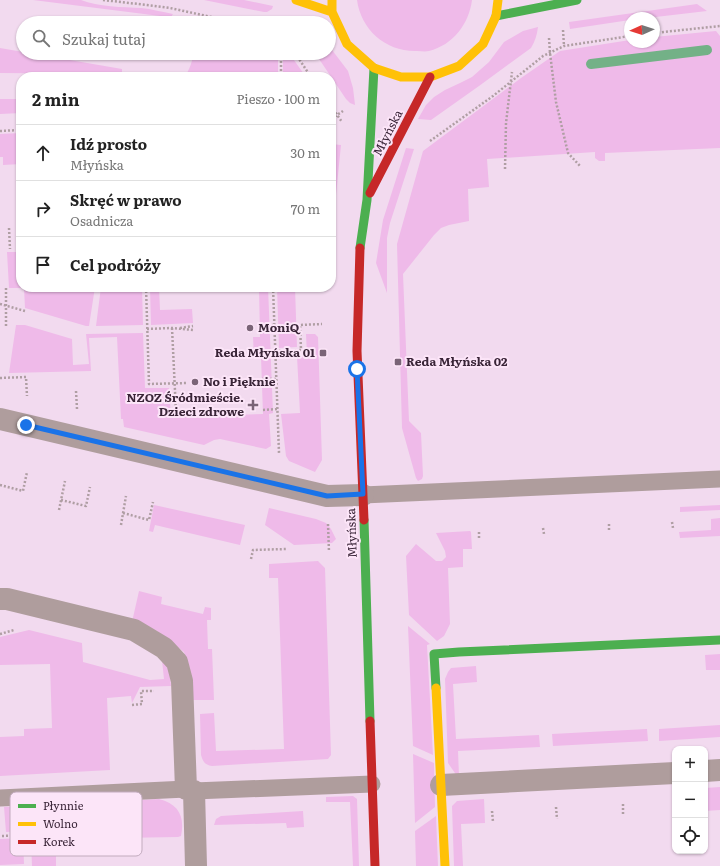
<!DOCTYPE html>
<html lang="pl">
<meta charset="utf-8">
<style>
:root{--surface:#fff;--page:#f2f2f2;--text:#222;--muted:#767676;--line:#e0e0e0}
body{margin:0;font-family:Literata,serif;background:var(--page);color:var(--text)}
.controls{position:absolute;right:12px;bottom:12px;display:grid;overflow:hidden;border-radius:8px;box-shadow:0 1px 3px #0004}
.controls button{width:36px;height:36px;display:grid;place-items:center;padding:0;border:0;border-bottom:1px solid var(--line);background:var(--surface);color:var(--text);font:20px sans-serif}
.compass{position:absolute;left:624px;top:12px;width:36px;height:36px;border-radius:50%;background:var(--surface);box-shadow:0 1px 3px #0004;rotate:267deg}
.stop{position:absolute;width:12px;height:12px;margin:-9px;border:3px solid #1a73e8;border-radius:50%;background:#fff}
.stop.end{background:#1a73e8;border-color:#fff;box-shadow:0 1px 4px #0008}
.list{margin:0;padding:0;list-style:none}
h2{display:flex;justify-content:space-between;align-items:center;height:52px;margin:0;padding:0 16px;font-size:17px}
h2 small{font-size:13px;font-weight:400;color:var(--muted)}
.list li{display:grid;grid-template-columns:26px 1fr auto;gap:12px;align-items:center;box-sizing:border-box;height:56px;padding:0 16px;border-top:1px solid var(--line)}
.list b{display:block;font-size:15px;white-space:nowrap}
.list p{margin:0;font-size:13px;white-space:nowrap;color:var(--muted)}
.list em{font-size:13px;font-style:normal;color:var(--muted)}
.icon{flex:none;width:22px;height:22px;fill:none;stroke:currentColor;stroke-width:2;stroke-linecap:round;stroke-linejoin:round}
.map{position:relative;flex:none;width:720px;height:866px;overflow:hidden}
.search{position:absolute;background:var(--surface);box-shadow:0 1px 3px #0004;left:16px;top:16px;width:320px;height:44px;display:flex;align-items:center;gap:10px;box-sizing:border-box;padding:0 14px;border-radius:22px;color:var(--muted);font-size:15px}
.panel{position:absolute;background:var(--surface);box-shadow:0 1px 3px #0004;left:16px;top:72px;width:320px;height:220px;border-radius:16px}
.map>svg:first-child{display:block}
.green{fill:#efbae9}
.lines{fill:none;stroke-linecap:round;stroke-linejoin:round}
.stream{stroke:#73b187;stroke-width:10}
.path{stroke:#af9ea3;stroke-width:2.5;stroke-dasharray:2 2;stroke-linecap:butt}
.lane{stroke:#af9d9d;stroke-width:17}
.street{stroke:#af9d9d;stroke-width:22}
.fast{stroke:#4caf50;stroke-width:9}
.slow{stroke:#ffc107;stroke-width:9}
.jam{stroke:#c62828;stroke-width:9}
.route{stroke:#1a73e8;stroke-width:5}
.poi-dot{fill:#7a6477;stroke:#fce5f8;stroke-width:1.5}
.labels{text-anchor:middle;stroke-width:4;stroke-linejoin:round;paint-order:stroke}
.street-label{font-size:12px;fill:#392437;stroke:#fce5f8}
.poi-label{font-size:12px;font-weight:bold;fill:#392437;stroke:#fce5f8;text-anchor:start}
.key{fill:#fce5f8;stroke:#c2abbe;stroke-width:1}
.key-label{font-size:11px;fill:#392437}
</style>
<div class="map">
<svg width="720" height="866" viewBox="0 0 720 866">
<rect width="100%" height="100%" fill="#f2daef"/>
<path class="green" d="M33 0H81C98 7 123 7 141 8 152 9 162 12 173 14L171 17H168Z
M204 0H244L273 6 272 9 267 12H264Z
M357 0H472C469 24 453 45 429 51 425 52 421 51 417 51 386 52 361 30 357 0Z
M697 4 707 11 647 18H630V20L570 29 569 22Z
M538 27C537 35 535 41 531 48L479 86 431 120 418 119 426 105 434 97 445 90 460 83 472 77 489 62 504 42 523 31Z
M716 31 720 36V148L605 153V161H599L595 158V152L487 159 489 187 468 189 469 221 449 225 441 228 434 235 403 274 409 421 421 433 423 476 422 479 418 481 416 478 402 428 397 244 423 151 521 78 560 51 630 40V42H654V37Z
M329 46 348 71 353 88 355 105 350 103 346 99 315 53H329Z
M0 48 23 52V53H29L122 69V74L0 73Z
M194 53H278V77H184C190 70 192 61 194 53Z
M283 53H289L306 77H283Z
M0 99H21V113L0 114Z
M21 133V164L3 165V157H0V134Z
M331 144 341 145 331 245Z
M406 148 414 149 390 223 387 238V293L376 263 383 220Z
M7 252H21V287H95L89 326H86L25 308 24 288H9Z
M101 287H142L143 325 96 326Z
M150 287H159L160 310 192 309 193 323 151 325Z
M259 287H268L273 413 269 414 271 446 266 449 220 439 214 440 204 445 124 427 123 419H121L117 337 89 338 91 371 9 373 16 325H25L72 339 73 365 89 364 86 334 143 333 145 388H169L171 417 263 414 261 357H254L253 337H260Z
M277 287H295L297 347 279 348Z
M306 334H315L318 337 322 460 315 472 289 461 286 456 281 414 300 413 297 356 307 355Z
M154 505 245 525 240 545 155 525 153 532 149 531Z
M720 505V510L680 512V507Z
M269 508 316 519 326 523 331 529 336 539 332 543 294 545 265 525Z
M720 518V536L680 538 679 532 711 530V519Z
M470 531 471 532 472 549H463V567L448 568 450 624 444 636 437 641 409 615 406 556 416 544 436 561H442L446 557 445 551 436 533Z
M318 561 325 568 331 755 328 759 212 766C205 765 203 762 201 755L200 714 214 713 216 751 284 749 278 578H269V564Z
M139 591 162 597 161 604 203 614 205 607 211 608V620H207L208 649H212L214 700H191L190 671 184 652 157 631 132 622Z
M408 626 430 644 427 645 433 755 413 746Z
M29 630 82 643 83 662 150 680 164 679 162 660 165 661 170 674 171 686 140 687 132 703 131 696 107 698 110 770 0 776V737L24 736V729L52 728 50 664 0 665V637Z
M720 654V670H706L705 655Z
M476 666 477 682 453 684 456 739 539 735 540 747 458 751 459 776H457L448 763 445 679 448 672 451 668Z
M720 725V737L659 741V729Z
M647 729 648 741 553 746 552 734Z
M413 754 434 763 435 807 415 823Z
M720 787V810L705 811V788Z
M353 796 357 799 359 866H353L350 802H326V797Z
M159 799C179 804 185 817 181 836L178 837 119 838V836L56 838V866H32L31 839 33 838V831L6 832 4 807Z
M484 799 485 823 461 824 463 866H454L452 806 457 801Z
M303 811 304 827 287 828 286 823 214 825 216 819 221 816Z
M436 816 438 866H416L415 831Z
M23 838 24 864 0 865V839Z"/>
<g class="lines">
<path class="stream" d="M591 64 707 50"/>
<path class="path" d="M103 0 147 5 170 8 239 23
M563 30 564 46
M654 33 720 26
M549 38 550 53 556 102 568 153 580 166
M281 53V77
M295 53 311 77
M331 106 342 122
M331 117H334L343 111
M0 131 21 130
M430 141 493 96 543 56 564 46 630 36
M505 169 506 123 512 72
M9 228 10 249
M146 287 149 384 187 383
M273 287 279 453
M6 288V326
M259 288 273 287
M0 304 25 311
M260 325H275
M172 328 176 412H195
M180 328 193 326
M147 329 172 328 193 330
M275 351 301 350 300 325 322 324
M0 378 26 377 27 396
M262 379H276
M76 391 77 409
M263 410 278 409
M0 485 23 491 27 472
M61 500 86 506 90 487
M59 510 65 481
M123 513 149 520 153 502
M672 522 673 528
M328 524 329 552
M609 524V532
M121 525 126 496
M543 528 544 534
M479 532V538
M251 559 253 550 286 549
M0 634 14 630
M132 705 142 704 141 691H154
M623 804V815
M556 807 557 819
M492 811 493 822
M2 836 27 835"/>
<path class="lane" d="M363 495 720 479
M0 798 186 789 194 791 372 784"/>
<path class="street" d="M0 419 327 496 363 495
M0 599H7L134 630 164 648 177 662 182 681 186 789
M705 771 720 770
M441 785 675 773
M194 791 196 866"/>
<path class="fast" d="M496 16 577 0
M360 248 367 200 374 68
M364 520 370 721
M436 688 434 654 459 652 720 640"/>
<path class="slow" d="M296 0 332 12
M332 0V12L347 44 374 68 401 77H430L459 66 483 44 496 16 498 0
M436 688 445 866"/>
<path class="jam" d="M370 193 430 77
M360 248 357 351 364 520
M370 721 375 866"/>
</g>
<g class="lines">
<path class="route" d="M26 425 327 496 363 494 357 369"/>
</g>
<g class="poi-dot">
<circle cx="250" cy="328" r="4"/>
<rect x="319" y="349" width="8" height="8" rx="2"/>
<rect x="394" y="358" width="8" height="8" rx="2"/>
<circle cx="195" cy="382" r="4"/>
<path d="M251 399h4v4h4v4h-4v4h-4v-4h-4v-4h4z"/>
</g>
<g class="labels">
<g class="street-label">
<text transform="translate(388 133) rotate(-63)" y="4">Młyńska</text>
<text transform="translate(352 533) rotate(-92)" y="4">Młyńska</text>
</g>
<g class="poi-label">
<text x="258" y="332">MoniQ</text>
<text x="315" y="357" text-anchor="end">Reda Młyńska 01</text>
<text x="406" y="366">Reda Młyńska 02</text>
<text x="203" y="386">No i Pięknie</text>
<text x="244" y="402" text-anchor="end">NZOZ Śródmieście.<tspan x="244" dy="14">Dzieci zdrowe</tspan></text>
</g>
</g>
<rect x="10" y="792" width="132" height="64" rx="6" class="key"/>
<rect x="18" y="804" width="18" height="4" fill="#4caf50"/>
<rect x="18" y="822" width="18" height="4" fill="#ffc107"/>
<rect x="18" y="840" width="18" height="4" fill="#c62828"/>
<g class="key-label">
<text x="43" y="810">Płynnie</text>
<text x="43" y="828">Wolno</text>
<text x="43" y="846">Korek</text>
</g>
</svg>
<div class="controls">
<button>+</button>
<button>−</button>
<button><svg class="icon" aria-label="locate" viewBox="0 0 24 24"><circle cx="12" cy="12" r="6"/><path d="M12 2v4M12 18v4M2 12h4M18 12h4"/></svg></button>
</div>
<svg class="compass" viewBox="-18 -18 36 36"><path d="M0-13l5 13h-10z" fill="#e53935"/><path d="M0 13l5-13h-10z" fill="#767676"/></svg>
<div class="stop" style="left:357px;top:369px"></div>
<div class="stop end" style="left:26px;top:425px"></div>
<div class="search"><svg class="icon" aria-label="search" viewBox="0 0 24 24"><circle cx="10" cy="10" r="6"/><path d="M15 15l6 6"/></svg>Szukaj tutaj</div>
<section class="panel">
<h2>2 min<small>Pieszo · 100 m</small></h2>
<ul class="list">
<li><svg class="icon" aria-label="ahead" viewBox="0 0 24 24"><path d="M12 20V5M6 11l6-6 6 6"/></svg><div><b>Idź prosto</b><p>Młyńska</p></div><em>30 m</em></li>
<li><svg class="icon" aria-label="right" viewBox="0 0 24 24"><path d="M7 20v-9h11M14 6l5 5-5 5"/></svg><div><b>Skręć w prawo</b><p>Osadnicza</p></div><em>70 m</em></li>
<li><svg class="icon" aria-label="arrive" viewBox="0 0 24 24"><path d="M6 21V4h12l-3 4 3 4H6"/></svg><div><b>Cel podróży</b></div></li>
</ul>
</section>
</div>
